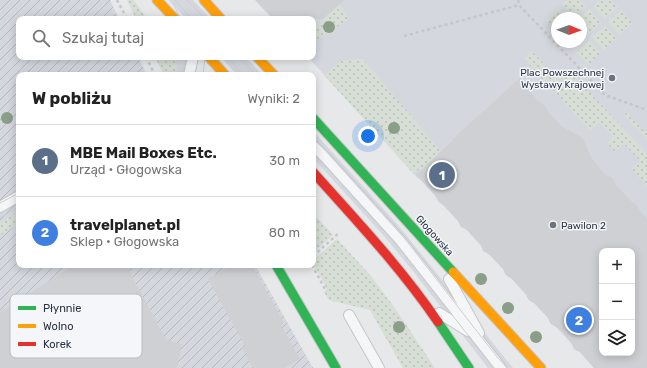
<!DOCTYPE html>
<html lang="pl">
<meta charset="utf-8">
<style>
:root{--surface:#fff;--page:#f6f6f6;--text:#222;--muted:#767676;--line:#e0e0e0;--accent:#0b8043}
body{margin:0;font-family:Rubik,sans-serif;background:var(--page);color:var(--text)}
.controls{position:absolute;right:12px;bottom:12px;display:grid;overflow:hidden;border-radius:8px;box-shadow:0 2px 10px #0003}
.controls button{width:36px;height:36px;display:grid;place-items:center;padding:0;border:0;border-bottom:1px solid var(--line);background:var(--surface);color:var(--text);font:20px sans-serif}
.compass{position:absolute;left:551px;top:12px;width:36px;height:36px;border-radius:50%;background:var(--surface);box-shadow:0 2px 10px #0003;rotate:91deg}
.you{position:absolute;left:368px;top:136px;width:14px;height:14px;margin:-10px;border:3px solid #fff;border-radius:50%;background:#1a73e8;box-shadow:0 0 0 6px #1a73e833}
.badge{display:grid;place-items:center;width:26px;height:26px;border-radius:50%;background:var(--accent);color:#fff;font-size:13px;font-weight:700}
.pin{position:absolute;translate:-50% -50%;border:2px solid #fff;box-shadow:0 1px 4px #0006}
.list{margin:0;padding:0;list-style:none}
h2{display:flex;justify-content:space-between;align-items:center;height:52px;margin:0;padding:0 16px;font-size:17px}
h2 small{font-size:13px;font-weight:400;color:var(--muted)}
.list li{display:grid;grid-template-columns:26px 1fr auto;gap:12px;align-items:center;box-sizing:border-box;height:72px;padding:0 16px;border-top:1px solid var(--line)}
.list b{display:block;font-size:15px;white-space:nowrap}
.list p{margin:0;font-size:13px;white-space:nowrap;color:var(--muted)}
.list em{font-size:13px;font-style:normal;color:var(--muted)}
.icon{flex:none;width:22px;height:22px;fill:none;stroke:currentColor;stroke-width:2;stroke-linecap:round;stroke-linejoin:round}
.map{position:relative;flex:none;width:647px;height:368px;overflow:hidden}
.search{position:absolute;background:var(--surface);box-shadow:0 2px 10px #0003;left:16px;top:16px;width:300px;height:44px;display:flex;align-items:center;gap:10px;box-sizing:border-box;padding:0 14px;border-radius:8px;color:var(--muted);font-size:15px}
.panel{position:absolute;background:var(--surface);box-shadow:0 2px 10px #0003;left:16px;top:72px;width:300px;height:196px;border-radius:8px}
.map>svg:first-child{display:block}
.built{fill:#d4d7dd;fill-rule:evenodd}
.industrial{fill:url(#industrial-furrows)}
.grass{fill:url(#grass-dots)}
.building{fill:#ced0d3;fill-rule:evenodd}
.lines{fill:none;stroke-linecap:round;stroke-linejoin:round}
.lane-casing{stroke:#c4c6c8;stroke-width:12}
.fast-casing{stroke:#c4c6c8;stroke-width:11}
.slow-casing{stroke:#c4c6c8;stroke-width:11}
.jam-casing{stroke:#c4c6c8;stroke-width:11}
.path{stroke:#c5c6ca;stroke-width:2.5;stroke-dasharray:3 3;stroke-linecap:butt}
.lane{stroke:#f5f6f7;stroke-width:10}
.fast{stroke:#30b455;stroke-width:9}
.slow{stroke:#ff9f0a;stroke-width:9}
.jam{stroke:#e5322d;stroke-width:9}
.tram{stroke:#cecfd2;stroke-width:1}
.tree{fill:#8a9e88}
.poi-dot{fill:#6c737f;stroke:#f4f6f9;stroke-width:1.5}
.labels{text-anchor:middle;stroke-width:3;stroke-linejoin:round;paint-order:stroke}
.poi-label{font-size:10px;fill:#2b3445;stroke:#f4f6f9;text-anchor:end}
.street-label{font-size:10px;fill:#2b3445;stroke:#f4f6f9}
.key{fill:#f4f6f9;stroke:#b8bcc3;stroke-width:1}
.key-label{font-size:11px;fill:#2b3445}
</style>
<div class="map">
<svg width="647" height="368" viewBox="0 0 647 368">
<defs>
<pattern id="industrial-furrows" width="10" height="10" patternUnits="userSpaceOnUse"><rect width="10" height="10" fill="#d4d7dd"/><path d="M-1 1l2-2M0 10L10 0M9 11l2-2" fill="none" stroke="#b6b9bf"/></pattern>
<pattern id="grass-dots" width="8" height="8" patternUnits="userSpaceOnUse"><rect width="8" height="8" fill="#d6ded6"/><path d="M2 2h.1M6 6h.1" fill="none" stroke="#b8bfb9" stroke-width="1.8" stroke-linecap="round"/></pattern>
</defs>
<rect width="100%" height="100%" fill="#e6e8ea"/>
<path class="built" d="M169 0H193L211 19H186Z
M260 0H647V368H594L578 350 577 351 574 349 572 344 564 335 555 326H554L551 324 549 321 550 320 533 301 532 302 529 300 527 297V296L510 277 506 275 504 272 505 271 487 252 483 251 482 248V247L465 228H464L461 227 460 223 443 204 439 202 437 199V198L420 179H419L414 174 308 57H313V19H273L259 4ZM557 18H581V42H557ZM602 251H632V353H602Z
M175 57H182L199 75H176L177 66Z
M221 57H246L262 75H237Z
M313 131 397 224 513 368H488L413 271 384 236 313 158Z"/>
<path class="industrial" d="M0 0H110L119 19H19V57H138L147 75H19V265H255L313 368H0Z"/>
<path class="grass" d="M127 0H134L147 19H136Z
M567 0H581L586 6 574 17 562 4Z
M600 0H612L618 7 605 19 593 6Z
M340 4 349 19 313 43V28Z
M558 8 568 18H557V32L546 20Z
M589 9 601 22 589 34 581 25V18H580Z
M621 10 633 23 620 35 608 22Z
M605 26 617 38 604 50 592 37Z
M589 41 601 53 588 65 576 52Z
M532 51 560 82 571 72 647 154V186L631 169 640 161 624 144 615 152 607 143 613 137 599 123 590 131 524 59Z
M155 57H175L177 66 176 75H164Z
M363 59 441 151 420 171 419 170 416 171 414 174 324 75 342 60Z
M627 113 647 134V140L624 115Z
M19 212V224L0 235V223Z
M313 213 333 235 313 253Z
M337 239 371 276 399 314 435 368H403L370 310 329 300 324 292 327 289 313 263V260Z"/>
<path class="building" d="M255 0H344L323 19H273Z
M520 78 526 87 538 101 545 105 547 110 561 126 583 138 592 159 606 175 612 178 616 185 631 201 637 205 640 211 647 219V368H594L580 352 574 349 572 344 558 328 551 324 548 318 535 304 529 300 525 293 512 279 506 275 503 269 490 255 483 251 481 245 467 230 461 227 458 221 444 206 439 202 434 194 416 175 453 140H452L459 133ZM602 251H632V353H602Z
M74 265H126L166 340 182 344 177 368H0V312Z
M232 265H252L284 323 281 325 300 359 284 368H253L242 347 245 346 208 279Z"/>
<g class="lines">
<g class="lane-casing">
<path id="lane" d="M189 75 193 57
M313 146 325 157 401 241 501 368
M0 207 19 196
M449 279 479 333
M439 313 468 331
M349 315 379 368"/>
</g>
<g class="fast-casing">
<path id="fast" d="M313 118 453 272
M276 265 336 368
M438 322 469 368"/>
</g>
<g class="slow-casing">
<path id="slow" d="M157 0 175 19
M204 0 221 19
M209 57 225 75
M257 57 274 75
M453 272 541 368"/>
</g>
<g class="jam-casing">
<path id="jam" d="M313 172C357 221 401 268 438 322"/>
</g>
<path class="path" d="M117 0 127 19
M518 0 519 5
M404 36 519 5 605 95 647 110
M146 57 155 75
M313 256 339 233
M312 265 326 291"/>
<use href="#lane" class="lane"/>
<use href="#fast" class="fast"/>
<use href="#slow" class="slow"/>
<use href="#jam" class="jam"/>
<path class="tram" d="M175 0 192 19
M187 0 205 19
M173 3 181 19
M227 57 243 75
M239 57 256 75
M181 75 185 63V57
M203 75 205 57
M313 137 405 239 497 357 507 368
M313 152 396 244 494 368
M0 203 19 193
M0 218 19 207"/>
</g>
<g class="tree">
<circle cx="329" cy="27" r="6"/>
<circle cx="7" cy="118" r="6"/>
<circle cx="394" cy="128" r="6"/>
<circle cx="481" cy="279" r="6"/>
<circle cx="508" cy="308" r="6"/>
<circle cx="399" cy="327" r="6"/>
<circle cx="536" cy="337" r="6"/>
</g>
<g class="poi-dot">
<circle cx="612" cy="78" r="4"/>
<circle cx="553" cy="225" r="4"/>
</g>
<g class="labels">
<g class="poi-label">
<text x="604" y="76">Plac Powszechnej<tspan x="604" dy="12">Wystawy Krajowej</tspan></text>
<text x="561" y="229" text-anchor="start">Pawilon 2</text>
</g>
<g class="street-label">
<text transform="translate(435 235) rotate(48)" y="4">Głogowska</text>
</g>
</g>
<rect x="10" y="294" width="132" height="64" rx="6" class="key"/>
<rect x="18" y="306" width="18" height="4" fill="#30b455"/>
<rect x="18" y="324" width="18" height="4" fill="#ff9f0a"/>
<rect x="18" y="342" width="18" height="4" fill="#e5322d"/>
<g class="key-label">
<text x="43" y="312">Płynnie</text>
<text x="43" y="330">Wolno</text>
<text x="43" y="348">Korek</text>
</g>
</svg>
<div class="controls">
<button>+</button>
<button>−</button>
<button><svg class="icon" aria-label="layers" viewBox="0 0 24 24"><path d="M12 4l9 5-9 5-9-5zM3 14l9 5 9-5"/></svg></button>
</div>
<svg class="compass" viewBox="-18 -18 36 36"><path d="M0-13l5 13h-10z" fill="#e53935"/><path d="M0 13l5-13h-10z" fill="#767676"/></svg>
<div class="you"></div>
<div class="pin badge" style="left:442px;top:175px;background:#5c6f8a">1</div>
<div class="pin badge" style="left:579px;top:320px;background:#3f7fe0">2</div>
<div class="search"><svg class="icon" aria-label="search" viewBox="0 0 24 24"><circle cx="10" cy="10" r="6"/><path d="M15 15l6 6"/></svg>Szukaj tutaj</div>
<section class="panel">
<h2>W pobliżu<small>Wyniki: 2</small></h2>
<ul class="list">
<li><span class="badge" style="background:#5c6f8a">1</span><div><b>MBE Mail Boxes Etc.</b><p>Urząd · Głogowska</p></div><em>30 m</em></li>
<li><span class="badge" style="background:#3f7fe0">2</span><div><b>travelplanet.pl</b><p>Sklep · Głogowska</p></div><em>80 m</em></li>
</ul>
</section>
</div>
